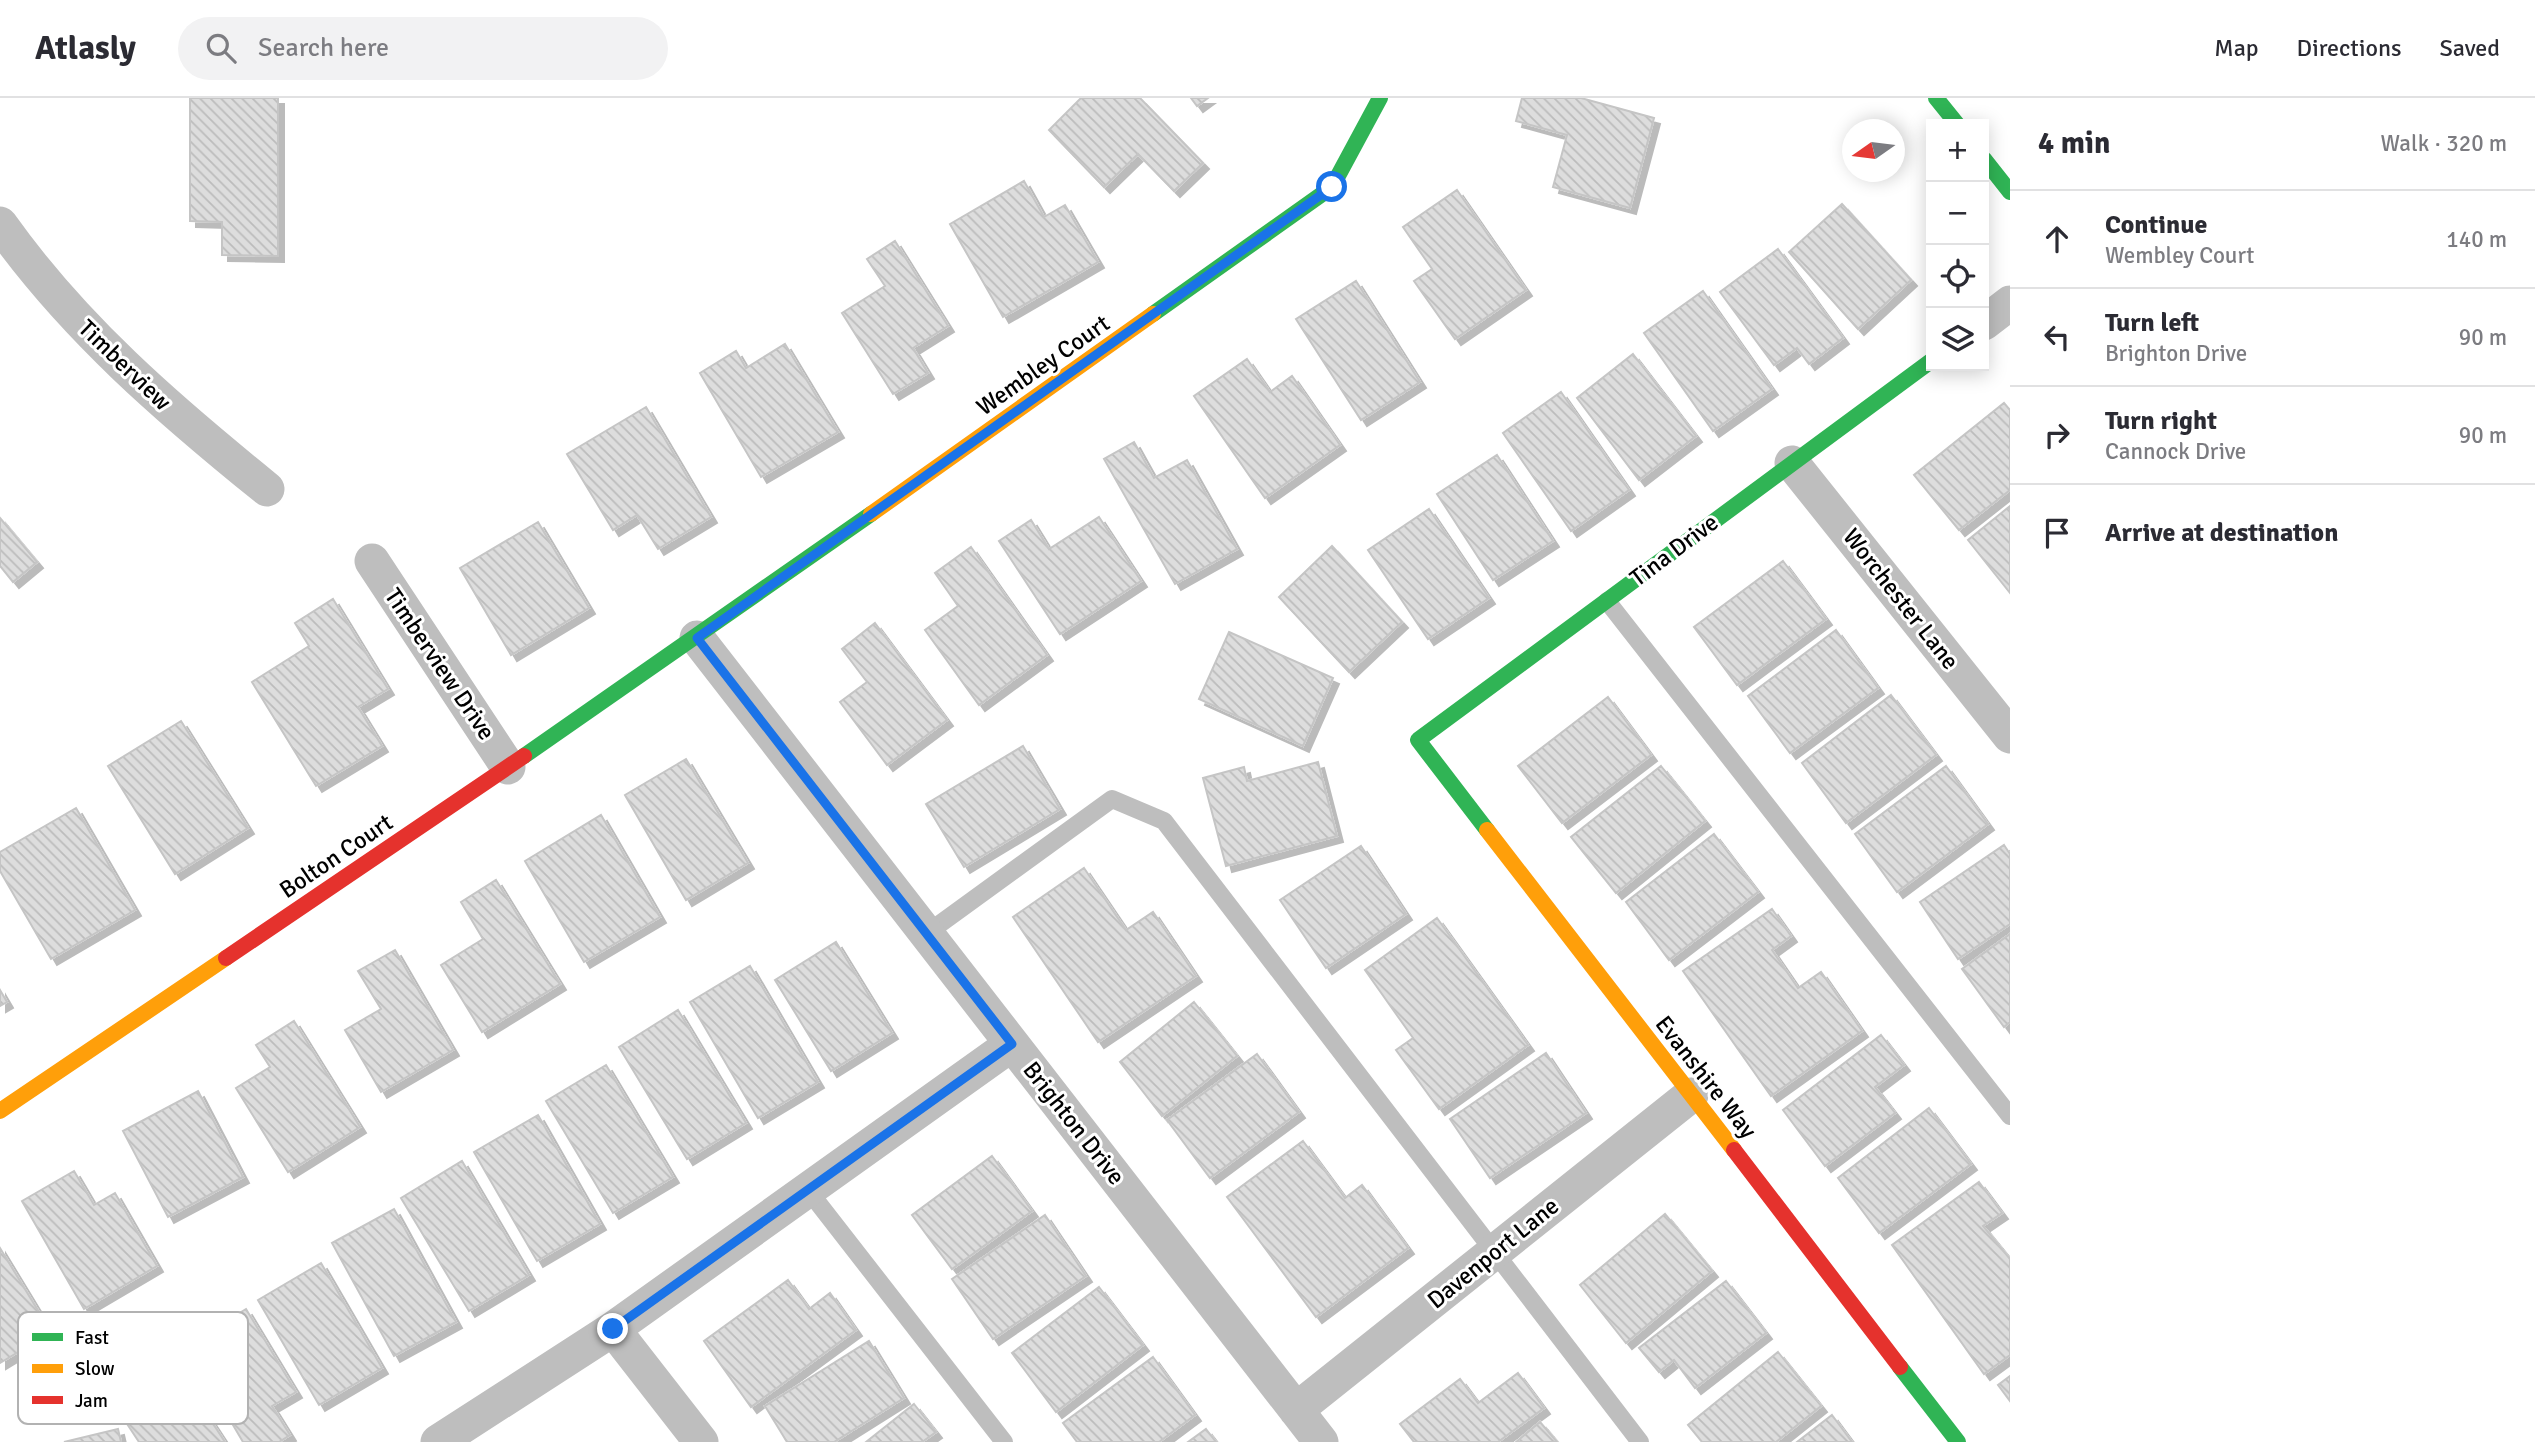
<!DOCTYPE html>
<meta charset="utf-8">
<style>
:root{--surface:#fff;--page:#f2f2f3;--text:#2b2b33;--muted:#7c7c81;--line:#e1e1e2}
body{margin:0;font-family:Signika,sans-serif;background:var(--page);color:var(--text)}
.controls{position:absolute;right:21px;top:21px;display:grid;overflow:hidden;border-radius:0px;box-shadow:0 4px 18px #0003}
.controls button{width:63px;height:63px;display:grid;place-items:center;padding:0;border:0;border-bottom:2px solid var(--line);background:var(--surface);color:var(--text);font:35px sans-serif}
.compass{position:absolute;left:1842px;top:21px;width:63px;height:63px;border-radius:50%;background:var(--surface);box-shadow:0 4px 18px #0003;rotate:256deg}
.stop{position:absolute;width:21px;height:21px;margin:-16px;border:5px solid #1a73e8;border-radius:50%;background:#fff}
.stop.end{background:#1a73e8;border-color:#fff;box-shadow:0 2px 7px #0008}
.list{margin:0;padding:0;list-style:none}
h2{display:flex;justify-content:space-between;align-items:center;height:91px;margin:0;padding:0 28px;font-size:30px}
h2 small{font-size:23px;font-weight:400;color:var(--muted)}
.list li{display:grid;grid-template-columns:46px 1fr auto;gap:21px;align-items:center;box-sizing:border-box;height:98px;padding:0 28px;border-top:2px solid var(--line)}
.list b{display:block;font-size:26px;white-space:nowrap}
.list p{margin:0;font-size:23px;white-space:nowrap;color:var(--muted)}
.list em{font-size:23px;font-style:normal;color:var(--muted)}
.icon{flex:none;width:38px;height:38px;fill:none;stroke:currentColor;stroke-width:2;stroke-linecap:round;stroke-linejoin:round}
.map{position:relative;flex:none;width:2010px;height:1344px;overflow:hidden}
header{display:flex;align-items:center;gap:42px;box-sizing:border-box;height:98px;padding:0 35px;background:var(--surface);border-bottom:2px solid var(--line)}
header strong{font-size:33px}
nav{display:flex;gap:38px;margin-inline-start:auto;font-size:24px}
.search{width:490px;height:63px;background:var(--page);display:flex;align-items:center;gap:18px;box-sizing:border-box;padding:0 24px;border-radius:38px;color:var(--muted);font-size:26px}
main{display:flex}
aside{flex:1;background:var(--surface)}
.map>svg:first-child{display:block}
.building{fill:url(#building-back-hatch);stroke:#c5c5c5;stroke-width:2;filter:url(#shadow)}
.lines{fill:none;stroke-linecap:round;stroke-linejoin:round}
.lane{stroke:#bebebe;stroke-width:18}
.street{stroke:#bebebe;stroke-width:35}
.fast{stroke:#30b455;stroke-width:16}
.slow{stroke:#ff9f0a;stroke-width:16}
.jam{stroke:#e5322d;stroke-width:16}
.route{stroke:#1a73e8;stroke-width:9}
.labels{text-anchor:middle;stroke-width:6;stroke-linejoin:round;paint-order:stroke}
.street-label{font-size:24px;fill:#000;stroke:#fff}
.key{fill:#fff;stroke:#b2b2b2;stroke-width:2}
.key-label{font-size:19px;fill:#000}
</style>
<header>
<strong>Atlasly</strong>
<div class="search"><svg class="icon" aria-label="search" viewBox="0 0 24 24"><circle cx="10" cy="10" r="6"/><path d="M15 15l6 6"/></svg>Search here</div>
<nav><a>Map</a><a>Directions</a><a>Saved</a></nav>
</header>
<main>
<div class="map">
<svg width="2010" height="1344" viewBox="0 0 2010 1344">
<defs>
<pattern id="building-back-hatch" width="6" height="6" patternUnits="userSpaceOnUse" patternTransform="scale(1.75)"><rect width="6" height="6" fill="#ddd"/><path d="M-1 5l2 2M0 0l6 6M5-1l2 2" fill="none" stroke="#bcbcbc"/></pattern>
<filter id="shadow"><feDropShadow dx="6" dy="6" stdDeviation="0" flood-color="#0004"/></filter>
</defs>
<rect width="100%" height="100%" fill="#fff"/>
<path class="building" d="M190 0H278V158L222 157V124L190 123Z
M1081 0H1140L1203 65 1174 93 1138 56 1104 89 1049 32Z
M1191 0H1208L1197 8Z
M1522 0H1581L1654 20 1630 110 1553 89 1567 37 1516 23Z
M1024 83 1044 119 1065 107 1098 164 1003 219 950 126Z
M1457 92 1526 192 1455 241 1414 183 1432 171 1403 129Z
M1842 106 1911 182 1858 231 1789 154Z
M895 143 948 228 913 250 928 275 893 296 842 215 885 188 867 161Z
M1778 151 1843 240 1809 266 1797 250 1774 267 1720 194Z
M1356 183 1420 284 1361 322 1296 221Z
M1703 193 1772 291 1713 333 1644 235Z
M785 246 838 334 761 379 700 275 736 253 746 270Z
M1633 256 1696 338 1639 382 1577 300Z
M1247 261 1270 294 1292 278 1340 347 1265 400 1194 298Z
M1561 294 1629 392 1571 433 1503 335Z
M2004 305 2010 312V392L1959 432 1914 377Z
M646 309 711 419 658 451 637 417 613 432 567 356Z
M1134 344 1154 380 1187 362 1237 451 1175 486 1104 361Z
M1497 357 1553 443 1493 482 1437 396Z
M2010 408V495L1968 442Z
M1429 411 1489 500 1428 541 1368 452Z
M1099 419 1141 483 1060 536 999 443 1031 422 1049 451Z
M0 420 37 464 13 484 0 468Z
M538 424 589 510 511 557 460 470Z
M1332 448 1402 524 1349 574 1279 499Z
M971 449 1047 557 979 607 925 532 958 508 935 475Z
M1783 463 1826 521 1737 587 1694 529Z
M333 501 388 591 358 609 382 648 316 688 252 584 309 548 295 525Z
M875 525 947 622 887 667 840 604 867 584 842 551Z
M1836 532 1878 590 1790 655 1748 598Z
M1229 534 1333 580 1303 648 1199 601Z
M1891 597 1936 657 1846 725 1802 665Z
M1608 599 1651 657 1562 725 1518 668Z
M181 623 248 730 175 776 108 668Z
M1023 648 1060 711 964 769 926 706Z
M686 661 748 765 686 802 625 697Z
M1318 664 1337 738 1226 768 1203 680 1244 669 1247 683Z
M1661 668 1705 723 1616 795 1571 739Z
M1946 668 1988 726 1897 794 1855 736Z
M76 710 135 812 51 861 0 773V754Z
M601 717 660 819 584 864 525 763Z
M1714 736 1758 794 1669 862 1626 804Z
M2004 747 2010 756V826L1958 861 1920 804Z
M1361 748 1406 816 1326 870 1280 802Z
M1084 770 1126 832 1153 814 1196 878 1098 944 1013 819Z
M496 782 560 886 482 934 441 867 483 841 461 804Z
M1772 811 1791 838 1772 852 1798 890 1821 874 1862 933 1771 998 1683 873Z
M1437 820 1528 947 1439 1011 1396 952 1413 940 1365 872Z
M2010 836V924L2004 929 1962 871Z
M836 844 892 935 831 973 775 882Z
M395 852 453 952 381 994 345 932 381 911 358 873Z
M750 868 818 984 758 1020 690 904Z
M0 892 7 904 0 908Z
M1194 904 1237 958 1162 1018 1120 964Z
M678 912 746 1025 687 1061 619 949Z
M294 923 360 1029 288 1074 236 990 270 969 256 947Z
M1881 937 1904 967 1875 989 1895 1015 1825 1068 1783 1012Z
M1546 955 1586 1015 1490 1080 1450 1021Z
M1257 956 1299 1014 1210 1080 1167 1022Z
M606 967 673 1079 613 1115 546 1003Z
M198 993 243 1079 168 1119 123 1033Z
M1929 1010 1971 1066 1879 1135 1838 1080Z
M538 1017 600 1126 537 1163 474 1054Z
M1303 1043 1345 1100 1362 1087 1408 1150 1316 1219 1227 1099Z
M992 1058 1032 1113 952 1171 912 1117Z
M462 1063 529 1177 469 1213 401 1100Z
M74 1073 94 1107 115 1095 157 1168 84 1211 22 1103Z
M1979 1084 2002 1115 1983 1128 2010 1161V1257L1984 1276 1892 1147Z
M394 1111 456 1224 394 1258 332 1145Z
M1665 1116 1712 1173 1626 1245 1580 1187Z
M1045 1117 1086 1178 993 1241 952 1181Z
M0 1150 51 1234 0 1265Z
M321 1165 382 1270 319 1307 258 1202Z
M788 1182 809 1211 830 1195 856 1232 751 1309 704 1243Z
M1726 1183 1766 1235 1695 1290 1674 1262 1659 1274 1639 1250Z
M1099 1189 1143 1247 1056 1314 1012 1255Z
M246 1211 296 1294 272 1308 290 1337 279 1344H243L186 1247Z
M869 1243 904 1300 834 1344H787L765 1308Z
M1778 1254 1821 1308 1776 1344H1702L1688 1327Z
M1153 1259 1195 1317 1159 1344H1077L1063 1325Z
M172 1263 225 1344H139L112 1303Z
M1518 1275 1544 1310 1498 1344H1414L1400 1326 1460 1281 1478 1305Z
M2010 1278V1303L1998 1287Z
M914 1306 936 1334 922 1344H866Z
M1832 1317 1852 1344H1797Z
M1540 1324 1557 1344H1516Z
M118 1331 121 1344H64Z
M1206 1331 1216 1344H1188Z"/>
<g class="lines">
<path class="lane" d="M1607 503 2010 1018
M926 836 1112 701 1164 723 1640 1344
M808 1092 1004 1344"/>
<path class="street" d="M0 126C74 230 168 311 267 391
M1984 225 2010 205
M1792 365 2010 638
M372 463 508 669
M697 540 1321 1344
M613 1231 701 1344
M1296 1312 1691 997
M438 1344 613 1231 1012 946"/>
<path class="fast" d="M1936 0 1957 26
M1984 61 2010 94
M1153 216 1332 89 1380 0
M524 658 871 416
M1487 732 1418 642 1931 263
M1900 1269 1958 1344"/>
<path class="slow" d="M871 416 1153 216
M1487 732 1734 1052
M0 1013 226 860"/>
<path class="jam" d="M226 860 524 658
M1734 1052 1900 1269"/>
</g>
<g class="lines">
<path class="route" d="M613 1231 1012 946 697 540 1332 89"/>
</g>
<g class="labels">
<g class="street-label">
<text transform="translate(125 267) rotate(44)" y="8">Timberview</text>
<text transform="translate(1043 267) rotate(-35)" y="8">Wembley Court</text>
<text transform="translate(1674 452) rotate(-37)" y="8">Tina Drive</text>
<text transform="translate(1901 501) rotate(52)" y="8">Worchester Lane</text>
<text transform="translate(440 566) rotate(56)" y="8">Timberview Drive</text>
<text transform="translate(336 758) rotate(-34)" y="8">Bolton Court</text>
<text transform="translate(1706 979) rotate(52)" y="8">Evanshire Way</text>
<text transform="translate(1074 1025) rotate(52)" y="8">Brighton Drive</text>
<text transform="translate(1493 1155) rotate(-39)" y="8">Davenport Lane</text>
</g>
</g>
<rect x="18" y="1214" width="230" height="112" rx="10" class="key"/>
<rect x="32" y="1235" width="31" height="8" fill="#30b455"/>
<rect x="32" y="1266" width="31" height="9" fill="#ff9f0a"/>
<rect x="32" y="1298" width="31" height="8" fill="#e5322d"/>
<g class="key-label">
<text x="75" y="1246">Fast</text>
<text x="75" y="1277">Slow</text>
<text x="75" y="1309">Jam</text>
</g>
</svg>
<div class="controls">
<button>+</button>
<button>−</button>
<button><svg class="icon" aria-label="locate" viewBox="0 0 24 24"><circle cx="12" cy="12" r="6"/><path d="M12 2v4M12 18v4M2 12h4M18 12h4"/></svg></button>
<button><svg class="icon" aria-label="layers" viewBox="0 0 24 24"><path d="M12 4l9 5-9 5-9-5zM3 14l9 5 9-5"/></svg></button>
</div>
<svg class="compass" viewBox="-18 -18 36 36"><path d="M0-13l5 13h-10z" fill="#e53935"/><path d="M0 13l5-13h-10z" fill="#7c7c81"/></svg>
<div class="stop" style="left:1332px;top:89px"></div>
<div class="stop end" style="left:613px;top:1231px"></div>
</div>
<aside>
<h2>4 min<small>Walk · 320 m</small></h2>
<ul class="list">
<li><svg class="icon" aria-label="ahead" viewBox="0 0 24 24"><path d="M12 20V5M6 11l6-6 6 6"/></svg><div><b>Continue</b><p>Wembley Court</p></div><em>140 m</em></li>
<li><svg class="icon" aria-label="left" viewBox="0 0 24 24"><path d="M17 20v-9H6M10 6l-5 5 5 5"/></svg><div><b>Turn left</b><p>Brighton Drive</p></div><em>90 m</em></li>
<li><svg class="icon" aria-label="right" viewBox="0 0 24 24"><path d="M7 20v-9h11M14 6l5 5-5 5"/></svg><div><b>Turn right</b><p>Cannock Drive</p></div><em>90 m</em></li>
<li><svg class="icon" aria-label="arrive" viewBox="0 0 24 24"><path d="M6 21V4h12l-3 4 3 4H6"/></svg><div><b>Arrive at destination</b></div></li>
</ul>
</aside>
</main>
